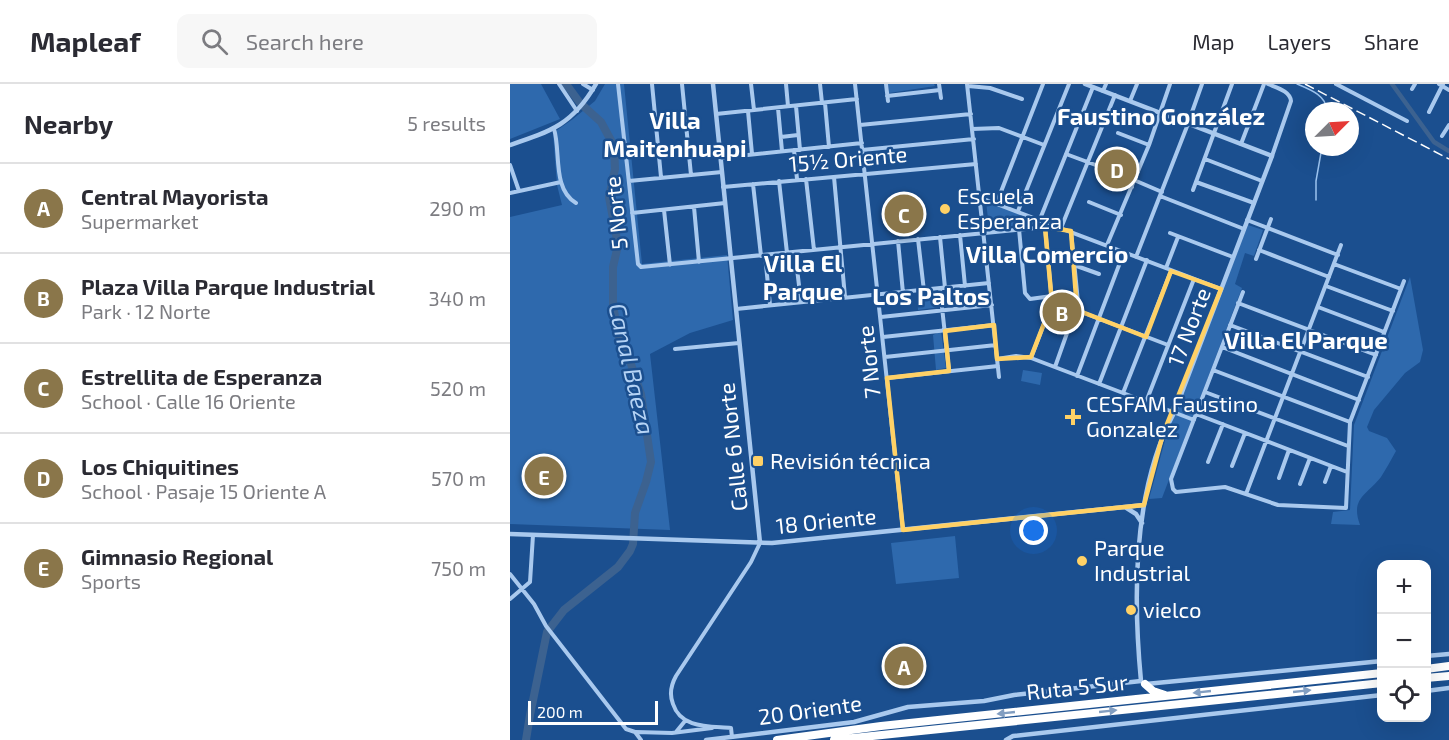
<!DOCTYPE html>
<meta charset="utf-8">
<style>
:root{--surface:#fff;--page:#f7f7f7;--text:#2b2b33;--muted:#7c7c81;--line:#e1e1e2;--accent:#8a764a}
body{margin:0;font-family:"Exo 2",sans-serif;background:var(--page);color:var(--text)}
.controls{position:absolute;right:18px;bottom:18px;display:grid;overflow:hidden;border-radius:12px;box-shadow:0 6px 24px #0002}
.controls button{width:54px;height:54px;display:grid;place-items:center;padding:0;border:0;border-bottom:2px solid var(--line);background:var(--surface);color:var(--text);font:30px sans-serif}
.compass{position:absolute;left:795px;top:18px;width:54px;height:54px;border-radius:50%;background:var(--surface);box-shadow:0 6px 24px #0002;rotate:66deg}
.scale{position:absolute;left:18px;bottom:15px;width:130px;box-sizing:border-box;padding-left:6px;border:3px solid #fff;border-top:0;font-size:16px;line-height:21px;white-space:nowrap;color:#fff;-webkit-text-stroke:4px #1b4f8f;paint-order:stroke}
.you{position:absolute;left:524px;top:447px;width:21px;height:21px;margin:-15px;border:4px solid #fff;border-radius:50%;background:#1a73e8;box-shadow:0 0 0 9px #1a73e833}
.badge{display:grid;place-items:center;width:39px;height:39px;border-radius:50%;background:var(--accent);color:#fff;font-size:20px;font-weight:700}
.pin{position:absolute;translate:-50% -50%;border:3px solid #fff;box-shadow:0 2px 6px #0006}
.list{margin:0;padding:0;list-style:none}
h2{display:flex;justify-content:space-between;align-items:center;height:78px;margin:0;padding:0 24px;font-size:26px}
h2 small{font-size:20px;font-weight:400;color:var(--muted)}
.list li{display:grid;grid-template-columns:39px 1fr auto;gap:18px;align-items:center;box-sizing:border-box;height:90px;padding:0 24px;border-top:2px solid var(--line)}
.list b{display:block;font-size:22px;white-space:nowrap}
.list p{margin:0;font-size:20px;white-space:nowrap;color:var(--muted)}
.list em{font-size:20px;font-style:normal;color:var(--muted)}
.icon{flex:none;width:33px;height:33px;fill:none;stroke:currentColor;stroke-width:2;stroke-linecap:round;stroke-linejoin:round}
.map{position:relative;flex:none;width:939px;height:656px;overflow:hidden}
header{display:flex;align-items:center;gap:36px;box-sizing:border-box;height:84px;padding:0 30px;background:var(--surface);border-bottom:2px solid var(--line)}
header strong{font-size:28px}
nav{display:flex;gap:33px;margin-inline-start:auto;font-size:21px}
.search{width:420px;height:54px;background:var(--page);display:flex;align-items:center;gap:15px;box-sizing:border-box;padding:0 21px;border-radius:12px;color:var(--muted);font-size:22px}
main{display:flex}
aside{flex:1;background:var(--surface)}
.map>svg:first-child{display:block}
.green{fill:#2e69ad}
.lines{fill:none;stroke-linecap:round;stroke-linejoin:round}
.stream{stroke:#9cc4f0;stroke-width:1.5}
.canal{stroke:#3c6290;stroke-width:4.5}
.river{stroke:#3c6290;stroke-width:8}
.minor{stroke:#a9c9ee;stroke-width:4}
.tertiary{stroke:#a9c9ee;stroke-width:4.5}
.motorway{stroke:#fff;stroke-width:8}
.rail{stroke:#fff;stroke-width:1.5;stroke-dasharray:10 4.5;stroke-linecap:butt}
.oneway{fill:#829ec1}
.marked{fill:none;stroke:#ffd166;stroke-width:4.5;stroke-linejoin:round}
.poi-dot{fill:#ffd166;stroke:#1b4f8f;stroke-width:2}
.labels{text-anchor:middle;stroke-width:5;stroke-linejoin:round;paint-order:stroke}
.street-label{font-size:22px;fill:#fff;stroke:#1b4f8f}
.poi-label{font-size:22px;fill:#fff;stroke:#1b4f8f;text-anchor:start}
.neighbourhood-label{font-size:24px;font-weight:bold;fill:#fff;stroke:#1b4f8f}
.water-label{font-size:24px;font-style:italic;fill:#b5d3f5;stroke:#1b4f8f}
</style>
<header>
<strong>Mapleaf</strong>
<div class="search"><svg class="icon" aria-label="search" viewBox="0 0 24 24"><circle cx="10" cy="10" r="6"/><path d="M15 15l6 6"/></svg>Search here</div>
<nav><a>Map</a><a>Layers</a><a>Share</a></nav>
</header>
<main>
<aside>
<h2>Nearby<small>5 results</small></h2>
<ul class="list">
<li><span class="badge">A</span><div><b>Central Mayorista</b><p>Supermarket</p></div><em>290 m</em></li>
<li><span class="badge">B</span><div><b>Plaza Villa Parque Industrial</b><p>Park · 12 Norte</p></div><em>340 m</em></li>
<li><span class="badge">C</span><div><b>Estrellita de Esperanza</b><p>School · Calle 16 Oriente</p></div><em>520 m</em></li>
<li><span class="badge">D</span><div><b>Los Chiquitines</b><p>School · Pasaje 15 Oriente A</p></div><em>570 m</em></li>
<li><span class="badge">E</span><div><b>Gimnasio Regional</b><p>Sports</p></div><em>750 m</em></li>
</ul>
</aside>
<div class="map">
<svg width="939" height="656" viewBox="0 0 939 656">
<rect width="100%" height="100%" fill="#1b4f8f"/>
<path class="green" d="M0 0H31L50 35 0 55Z
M95 0H114L132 180 217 171 223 236 180 249 140 270 160 446 0 440V133L52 121 47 101 43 49 63 35 85 17Z
M378 0H424L425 2 379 9Z
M476 117 527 137V140L479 144Z
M738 141 753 146 744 172 735 169 725 200 732 204 652 414 639 415 657 349Z
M900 193 913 266 910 278 895 289 864 326 857 343 859 347 877 354 886 367C881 376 876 385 871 393 857 411 840 414 850 441L821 440 823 428 840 426 844 341Z
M563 209 564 217 557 237 542 233 546 210Z
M428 210 430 223 408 226 407 212Z
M431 247 436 284 426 286 423 251Z
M513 286 532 289 530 301 511 297Z
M445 452 449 494 386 500 381 459Z"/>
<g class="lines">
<path class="stream" d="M787 0C799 5 818 12 816 27
M806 116V97L812 63"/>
<path class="canal" d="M882 0 924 58 939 67"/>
<path class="river" d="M16 656 20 631 37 548 54 526 108 483 120 467 123 460 125 429 136 398 141 378 131 310 121 280 110 259 103 222V183L108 161 99 113 105 85 104 62 91 38 70 19 56 0"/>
<path class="minor" d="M49 0 67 27
M73 0 83 6
M108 0 128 180 131 183 547 142
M142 0 151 93
M172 0 181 91
M241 0 244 26
M276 0 278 22
M310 0 312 19
M345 0 393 446
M376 0 378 17
M429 0 431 14
M457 0 489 293
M758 0C767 4 780 7 781 17L762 72
M826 0 897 37
M929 0 939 6
M458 2 480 4 512 15
M902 5 905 0
M593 7 596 0
M377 12 430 6
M620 17 627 0
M315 19 319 63
M286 22 290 66
M268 24 272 67
M238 27 242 70
M919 28 933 0
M206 30 347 15
M350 41 461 30
M44 45C51 67 42 105 66 119
M462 45 489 44 534 61
M608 49 639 61
M932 52 939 41
M271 53 288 51
M731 60 754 0
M284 66 287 95
M352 66 464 55
M556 70 591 83 595 92 622 103
M210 74 352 59
M695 75 752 97
M0 81 9 107
M591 83 599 78 628 88
M324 93 335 213
M296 95 304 166
M624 96 652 108
M119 97 212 88
M269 97 277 169
M686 98 744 119
M243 100 251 172
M213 103 466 80
M683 106 722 0
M0 109 51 98
M650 112 734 145
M471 114 711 205
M487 118 533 0
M579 118 611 131
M184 123 189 178
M154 126 160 181
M508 127 559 0
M122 129 215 119
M530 135 583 3
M737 136 828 171
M551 144 605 11
M509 145 515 209 520 215 542 212
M660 149 723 173
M450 151 455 202
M430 153 435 204
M408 155 414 207
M388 157 393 209
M597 161 639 61 660 0
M749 166 819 193
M285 168 291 218
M255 171 260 221
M626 173 676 45 692 0
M746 175 761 135
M824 180 891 205
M564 181 589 190
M656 184 668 153
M816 202 883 227
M430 205 439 287
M733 208 661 395 663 405 666 408 715 403 768 421 836 424 840 338 894 197
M728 219 866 271
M808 223 874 248
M226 225 479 199
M566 226 658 261
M371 233 482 221
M720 241 858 293
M373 253 484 241
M712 263 849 316
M165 265 229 259
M375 273 486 261
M521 274 542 219 535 143
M487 275 506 272 521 274 684 336
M545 283 568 218 561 147
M703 286 840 338
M567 292 614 168
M377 294 488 282
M589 300 637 176
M695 308 838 362
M613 309 661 187
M636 318 684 195
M686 330 837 388
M698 378 713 340
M722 382 735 349
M769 394 779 366
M815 398 821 382
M790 400 800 374
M736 410 831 161
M0 490 24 520 36 542 116 645 125 648 131 656
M0 515 20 498 23 451
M126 648 162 649 202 644
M166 648 175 637
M222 653 221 644C200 642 171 645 163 620 159 610 161 601 166 592L241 478 250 459"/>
<path class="tertiary" d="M203 0 250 459
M575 0 762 72 664 329C623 405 623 513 631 597
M0 61C42 47 63 40 86 0
M615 423 626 430 632 439
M0 450 262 459 634 421
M916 572 939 570
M636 600 872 577
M916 607 939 604
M196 656 344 638 398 623 474 617 504 611 631 597
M496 656 503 652 872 611"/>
<path class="motorway" d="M916 585 939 582
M916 594 939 592
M635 600 643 607 655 611
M267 656 371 642 872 589
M324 656 872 599"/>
<path class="rail" d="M795 0 939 75"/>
</g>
<defs><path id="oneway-solid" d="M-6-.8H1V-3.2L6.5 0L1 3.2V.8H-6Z" transform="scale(1.5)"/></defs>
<g class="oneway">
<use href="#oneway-solid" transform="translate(792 607) rotate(-6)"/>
<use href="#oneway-solid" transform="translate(692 608) rotate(174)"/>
<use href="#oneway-solid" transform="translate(598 627) rotate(-6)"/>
<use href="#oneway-solid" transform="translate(496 629) rotate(174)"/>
</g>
<path class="marked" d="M535 143 561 147 567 226 636 253 661 187 711 205 653 350 634 421 393 446 377 294 439 287 435 247 484 241 487 275 521 273 542 219Z"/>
<g class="poi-dot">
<circle cx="435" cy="125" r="6"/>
<path d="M560 324h6v6h6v6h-6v6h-6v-6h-6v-6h6z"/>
<rect x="242" y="371" width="12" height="12" rx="3"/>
<circle cx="572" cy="477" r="6"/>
<circle cx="621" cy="526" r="6"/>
</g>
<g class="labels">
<g class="street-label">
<text transform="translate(338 75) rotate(-5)" y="8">15½ Oriente</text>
<text transform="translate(106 129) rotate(-96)" y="8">5 Norte</text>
<text transform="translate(679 243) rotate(-69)" y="8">17 Norte</text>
<text transform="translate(359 278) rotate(-96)" y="8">7 Norte</text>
<text transform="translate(223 363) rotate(-96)" y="8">Calle 6 Norte</text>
<text transform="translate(316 437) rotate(-6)" y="8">18 Oriente</text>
<text transform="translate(567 603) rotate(-6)" y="8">Ruta 5 Sur</text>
<text transform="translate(300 626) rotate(-8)" y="8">20 Oriente</text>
</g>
<g class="poi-label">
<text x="447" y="120">Escuela<tspan x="447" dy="25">Esperanza</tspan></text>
<text x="576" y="328">CESFAM Faustino<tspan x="576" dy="25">Gonzalez</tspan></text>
<text x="260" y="385">Revisión técnica</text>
<text x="584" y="472">Parque<tspan x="584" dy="25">Industrial</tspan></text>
<text x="633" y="534">vielco</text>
</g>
<g class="neighbourhood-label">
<text x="651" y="41">Faustino González</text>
<text x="165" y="45">Villa<tspan x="165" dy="28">Maitenhuapi</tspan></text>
<text x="537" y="179">Villa Comercio</text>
<text x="293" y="188">Villa El<tspan x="293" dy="28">Parque</tspan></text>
<text x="421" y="221">Los Paltos</text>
<text x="796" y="265">Villa El Parque</text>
</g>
<g class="water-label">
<text transform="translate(121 285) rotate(77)" y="8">Canal Baeza</text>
</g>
</g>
</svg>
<div class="controls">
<button>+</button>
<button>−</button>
<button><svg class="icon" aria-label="locate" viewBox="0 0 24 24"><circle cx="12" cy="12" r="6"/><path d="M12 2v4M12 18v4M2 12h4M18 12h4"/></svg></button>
</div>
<svg class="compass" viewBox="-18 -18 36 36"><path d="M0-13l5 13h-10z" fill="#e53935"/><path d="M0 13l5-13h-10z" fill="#7c7c81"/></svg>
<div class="scale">200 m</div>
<div class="you"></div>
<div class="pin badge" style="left:394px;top:582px">A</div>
<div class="pin badge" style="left:552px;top:228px">B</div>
<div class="pin badge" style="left:394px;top:130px">C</div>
<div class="pin badge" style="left:607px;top:85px">D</div>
<div class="pin badge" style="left:34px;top:392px">E</div>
</div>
</main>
